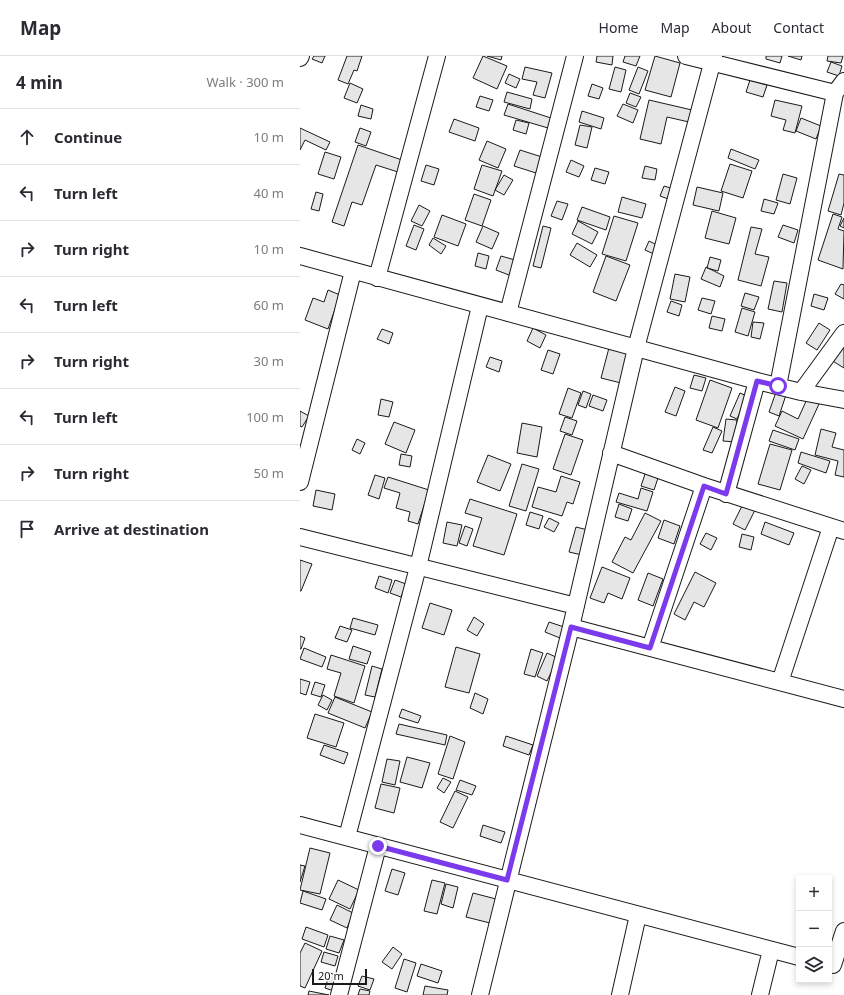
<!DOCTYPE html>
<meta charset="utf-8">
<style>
:root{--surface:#fff;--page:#f2f2f3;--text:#2b2b33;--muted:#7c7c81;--line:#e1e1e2}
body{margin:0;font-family:"Noto Sans",sans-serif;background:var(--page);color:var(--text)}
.controls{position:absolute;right:12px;bottom:12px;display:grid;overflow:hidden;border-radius:0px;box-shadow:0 2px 6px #0003}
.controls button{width:36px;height:36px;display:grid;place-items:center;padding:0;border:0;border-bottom:1px solid var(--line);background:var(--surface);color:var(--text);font:20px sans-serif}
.scale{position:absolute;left:12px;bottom:10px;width:55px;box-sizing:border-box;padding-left:4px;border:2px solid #1a1a1a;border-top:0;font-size:11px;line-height:14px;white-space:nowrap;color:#1a1a1a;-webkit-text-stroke:3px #fff;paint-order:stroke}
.stop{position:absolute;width:12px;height:12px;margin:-9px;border:3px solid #7c3aed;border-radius:50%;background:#fff}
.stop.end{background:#7c3aed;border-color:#fff;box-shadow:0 1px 4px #0008}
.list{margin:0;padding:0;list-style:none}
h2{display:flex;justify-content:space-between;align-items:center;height:52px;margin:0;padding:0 16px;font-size:17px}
h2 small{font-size:13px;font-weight:400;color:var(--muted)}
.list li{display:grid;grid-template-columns:26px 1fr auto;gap:12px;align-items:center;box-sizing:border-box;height:56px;padding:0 16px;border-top:1px solid var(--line)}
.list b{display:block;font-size:15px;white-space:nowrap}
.list em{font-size:13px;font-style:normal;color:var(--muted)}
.icon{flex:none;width:22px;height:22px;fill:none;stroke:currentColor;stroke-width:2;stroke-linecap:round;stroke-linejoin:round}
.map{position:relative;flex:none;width:544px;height:939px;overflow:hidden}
header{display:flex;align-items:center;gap:24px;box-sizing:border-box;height:56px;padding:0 20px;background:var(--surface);border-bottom:1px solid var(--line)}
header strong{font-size:19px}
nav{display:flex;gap:22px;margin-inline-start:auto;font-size:14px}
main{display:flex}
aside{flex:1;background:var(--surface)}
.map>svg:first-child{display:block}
.building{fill:#e6e6e6;stroke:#1a1a1a}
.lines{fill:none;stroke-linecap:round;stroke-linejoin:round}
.minor-casing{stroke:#1a1a1a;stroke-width:18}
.minor{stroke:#fff;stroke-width:16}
.route{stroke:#7c3aed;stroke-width:5}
</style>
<header>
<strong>Map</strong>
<nav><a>Home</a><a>Map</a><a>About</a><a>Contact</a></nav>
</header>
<main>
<aside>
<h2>4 min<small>Walk · 300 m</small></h2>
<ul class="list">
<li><svg class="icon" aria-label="ahead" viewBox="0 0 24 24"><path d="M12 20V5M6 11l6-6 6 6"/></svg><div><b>Continue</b></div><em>10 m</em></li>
<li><svg class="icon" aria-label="left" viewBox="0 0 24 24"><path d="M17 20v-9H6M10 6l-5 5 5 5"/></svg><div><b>Turn left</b></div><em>40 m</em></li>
<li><svg class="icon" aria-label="right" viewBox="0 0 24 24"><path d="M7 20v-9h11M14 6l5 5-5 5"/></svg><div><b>Turn right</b></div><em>10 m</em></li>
<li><svg class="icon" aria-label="left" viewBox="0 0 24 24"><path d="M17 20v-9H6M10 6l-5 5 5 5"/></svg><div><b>Turn left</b></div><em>60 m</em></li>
<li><svg class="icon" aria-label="right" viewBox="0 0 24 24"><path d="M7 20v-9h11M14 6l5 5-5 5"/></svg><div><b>Turn right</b></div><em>30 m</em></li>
<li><svg class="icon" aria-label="left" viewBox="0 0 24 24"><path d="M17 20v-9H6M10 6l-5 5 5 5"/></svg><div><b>Turn left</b></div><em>100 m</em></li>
<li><svg class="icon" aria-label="right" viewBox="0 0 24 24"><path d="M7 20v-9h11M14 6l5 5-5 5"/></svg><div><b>Turn right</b></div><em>50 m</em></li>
<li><svg class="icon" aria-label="arrive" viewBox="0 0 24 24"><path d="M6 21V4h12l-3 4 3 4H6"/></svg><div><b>Arrive at destination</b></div></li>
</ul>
</aside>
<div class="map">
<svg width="544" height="939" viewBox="0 0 544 939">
<rect width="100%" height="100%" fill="#fff"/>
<path class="building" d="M14 0H25L22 7 12 3Z
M47 0H62L57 15 54 14 48 28 38 24Z
M183 0 207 10 197 33 173 22Z
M187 0H202L201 4Z
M297 0H313L312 9 296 6Z
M325 0H340L336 10 323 6Z
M355 0 380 7 371 41 345 34Z
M466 0H482L480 7 466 3Z
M488 0H502L501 4Z
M528 0H543L541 7 527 5Z
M531 6 542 10 539 20 527 16Z
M225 11 252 17 245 42 233 39 237 26 222 23Z
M315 11 326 14 321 36 309 33Z
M338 11 348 15 339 38 329 34Z
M209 18 220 23 216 32 205 27Z
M450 24 467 29 463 41 446 36Z
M50 27 63 33 57 47 44 42Z
M292 28 303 32 299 43 288 40Z
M207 36 232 43 230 53 204 46Z
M330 37 341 41 336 51 326 47Z
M180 40 193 44 189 55 176 51Z
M349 44 392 54 389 66 367 61 361 88 340 83Z
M475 44 502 50 495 77 483 74 486 64 471 60Z
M208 48 251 62 248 72 204 59Z
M323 48 338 54 333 67 317 60Z
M61 49 73 53 71 63 58 60Z
M282 55 304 62 301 73 279 66Z
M501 62 521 70 516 83 496 75Z
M154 63 179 72 175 85 149 76Z
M216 64 229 67 226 78 213 74Z
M280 69 292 71 287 92 275 89Z
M0 72 30 86 26 94 5 84 0 94Z
M60 72 71 76 66 90 55 86Z
M187 85 206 93 198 112 179 104Z
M58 89 102 104 98 116 76 109 62 149 52 146 44 170 32 166Z
M431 93 459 104 455 113 428 102Z
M220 94 242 101 236 117 214 110Z
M25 96 41 101 34 123 18 118Z
M271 104 284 110 279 121 266 116Z
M430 108 452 115 443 142 421 135Z
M126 109 139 113 134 129 121 125Z
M182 109 202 115 193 140 174 133Z
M345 110 357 113 355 124 342 122Z
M295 112 309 116 305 128 291 124Z
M483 118 497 122 490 148 476 144Z
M539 118 544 119V147L541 159 528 155Z
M204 119 213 124 204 139 195 134Z
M364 130 374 133 371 144 360 140Z
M397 131 423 137 419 155 393 149Z
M16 136 23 138 19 155 11 153Z
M174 138 191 144 182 170 165 164Z
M322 141 346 148 342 162 318 156Z
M464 143 478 147 474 158 461 155Z
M257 145 268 148 262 164 251 160Z
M119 149 130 155 122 170 111 165Z
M282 151 310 161 306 174 277 164Z
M412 155 436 162 429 188 405 182Z
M533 158 542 161 538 173 544 175 543 213 518 204Z
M142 159 166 168 158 190 134 181Z
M314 160 338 167 326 205 302 198Z
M544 162V172L540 170Z
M278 165 298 176 292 188 272 178Z
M114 169 124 173 116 194 106 190Z
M483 169 498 174 494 187 478 181Z
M183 170 199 177 192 193 176 186Z
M243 170 251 172 241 212 233 210Z
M451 171 462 173 455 198 469 201 461 230 438 224Z
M133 182 146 190 141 198 129 189Z
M349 185 359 190 356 199 345 194Z
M277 187 297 199 290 211 270 199Z
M178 197 189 200 186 213 175 210Z
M201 200 215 204 209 219 196 214Z
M306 200 330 209 316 245 293 236Z
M410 201 421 204 418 215 407 212Z
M406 211 424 220 420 231 401 223Z
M375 218 390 221 385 246 370 243Z
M474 225 487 227 482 256 468 253Z
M541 228 544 229V243L535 238Z
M28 234 40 239 28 273 5 264 13 242 24 246Z
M445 237 459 241 454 254 441 250Z
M514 238 528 242 524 254 511 250Z
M402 242 415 245 411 258 398 254Z
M371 245 382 249 379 260 367 256Z
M442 252 455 256 448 280 435 276Z
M412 260 425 263 422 275 409 272Z
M453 266 464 267 460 283 451 281Z
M519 267 530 274 517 294 506 287Z
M233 272 246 279 240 292 227 285Z
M82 273 93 277 89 288 77 283Z
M310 288 334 295 325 328 301 322Z
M540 290 544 292V312L531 304Z
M248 294 260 298 253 318 241 314Z
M190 301 202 305 199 316 186 311Z
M394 319 406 322 402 335 390 332Z
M410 324 432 332 418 372 396 364Z
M375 331 385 335 376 360 365 356Z
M268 332 281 337 272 362 259 358Z
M283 335 291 338 286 352 278 349Z
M476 336 486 339 479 360 469 356Z
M440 337 447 340 437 363 430 360Z
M293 339 307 344 303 355 289 350Z
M81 343 93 346 89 361 78 359Z
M507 343 519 348 503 383 475 370 482 355 498 363Z
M0 355 9 360 2 371 0 370Z
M265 361 277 365 272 379 260 375Z
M426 363 437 364 435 386 423 385Z
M94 366 115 374 106 397 85 388Z
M222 367 242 371 237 401 217 397Z
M413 371 422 375 412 397 403 394Z
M521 373 536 377 532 391 544 394V421L535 419 538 405 515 399Z
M473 374 499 383 495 394 469 385Z
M265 378 283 384 271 419 253 413Z
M57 383 65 387 60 398 52 394Z
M470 388 492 394 480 434 458 428Z
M501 396 530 405 526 417 498 407Z
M101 398 112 400 110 411 99 409Z
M188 399 211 408 200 435 177 426Z
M222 408 239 413 226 455 209 450Z
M502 410 511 414 504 428 495 423Z
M347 412 360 416 354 434 341 430Z
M75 419 85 422 79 443 68 439Z
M261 420 280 426 273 448 267 446 262 460 232 451 238 431 256 436Z
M88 421 129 434 118 468 108 465 110 456 96 452 100 437 84 432Z
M341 432 353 436 347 455 316 446 319 437 338 443Z
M16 434 35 438 32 454 13 450Z
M170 443 217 458 204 499 173 490 182 462 165 457Z
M444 446 456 452 445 474 433 468Z
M319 448 332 453 328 465 315 461Z
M230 456 243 460 239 473 226 469Z
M345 457 361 465 333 517 312 506 325 481 331 484Z
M249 462 259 467 254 476 244 471Z
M364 464 380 470 374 488 358 482Z
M147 466 162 469 157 490 143 487Z
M465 466 494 477 489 489 461 478Z
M165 470 173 473 167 490 159 487Z
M276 471 288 474 282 499 269 496Z
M406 477 417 482 411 494 400 488Z
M442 478 454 481 451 494 439 491Z
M0 504 12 508 1 535H0Z
M302 511 330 522 322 543 308 537 304 547 290 542Z
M395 516 416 527 404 551 394 546 385 564 374 558Z
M348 517 363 523 353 550 338 544Z
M79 520 92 524 88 537 75 532Z
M95 524 106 528 101 541 90 537Z
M130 547 152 554 144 579 122 572Z
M174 561 184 568 177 580 167 574Z
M53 562 78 569 75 579 50 572Z
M249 566 264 571 260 582 245 576Z
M40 570 52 574 47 586 35 582Z
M0 580 5 582 1 593H0Z
M53 590 71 596 67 608 49 603Z
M156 591 180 598 169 637 145 631Z
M4 592 26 601 22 611 0 603Z
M231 593 243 597 235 621 224 618Z
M247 597 258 602 247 625 237 620Z
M31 599 65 610 54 647 34 640 41 617 27 613Z
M72 610 82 613 75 641 65 639Z
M0 623 10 626 6 639 0 637Z
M15 626 25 629 21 641 11 638Z
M175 637 188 643 183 658 170 652Z
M23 639 32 644 27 654 18 649Z
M35 641 72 656 65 672 28 657Z
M102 653 121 660 118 667 99 661Z
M15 658 44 667 36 691 7 682Z
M99 668 147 679 145 689 96 678Z
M150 680 165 686 153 723 138 718Z
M206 680 233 689 229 699 203 690Z
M24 689 48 697 44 708 20 699Z
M107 701 130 707 122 732 100 726Z
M87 703 100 705 95 729 82 726Z
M143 722 151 726 144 737 137 732Z
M160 724 176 730 172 739 156 734Z
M81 728 100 732 94 757 75 752Z
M155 735 168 741 153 772 140 766Z
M183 769 205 776 201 787 180 780Z
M10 792 30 797 20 838 0 834Z
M0 809 5 810 0 826Z
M92 813 105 817 98 839 85 835Z
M38 824 59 834 50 853 29 843Z
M132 824 145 827 137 858 124 855Z
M146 828 158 831 153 852 141 848Z
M3 835 26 843 22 854 0 847Z
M173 837 196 843 190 867 166 861Z
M37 849 53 857 47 872 30 864Z
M6 871 28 879 24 891 2 883Z
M30 880 44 884 39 897 26 893Z
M5 887 22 895 5 932 0 930V897Z
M93 891 102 898 92 913 82 906Z
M24 896 38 900 35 910 21 906Z
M104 903 116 907 107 936 95 932Z
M121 908 142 915 138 927 117 920Z
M30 917 39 920 34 935 25 932Z
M62 920 74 923 70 934 58 930Z
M125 930 148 934 147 939H123Z
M60 933 70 935 69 939H58Z
M9 935 29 939H8Z"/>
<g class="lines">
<g class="minor-casing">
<path id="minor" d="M386 0 535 37
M0 2 1 0
M0 200 457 325 501 336 544 344
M77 222 137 0
M208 257 275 0
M478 330 535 37 544 25
M501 336 544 277
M311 397 404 430 544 475
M0 426 53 215
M426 438 457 325
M0 481 276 550
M271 571 544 643
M350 592 404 430
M480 626 531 471
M0 769 499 901
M47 781 118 511 180 250
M533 909 544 875
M39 939 78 790
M180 939 271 571 336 292 414 0
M320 939 338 859
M460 939 471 894"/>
</g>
<use href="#minor" class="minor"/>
</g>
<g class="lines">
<path class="route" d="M78 790 207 824 271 571 350 592 404 430 426 438 457 325 478 330"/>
</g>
</svg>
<div class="controls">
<button>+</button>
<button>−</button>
<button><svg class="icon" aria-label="layers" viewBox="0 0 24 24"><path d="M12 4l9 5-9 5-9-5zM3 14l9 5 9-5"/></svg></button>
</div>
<div class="scale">20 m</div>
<div class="stop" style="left:478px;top:330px"></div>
<div class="stop end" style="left:78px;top:790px"></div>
</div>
</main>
